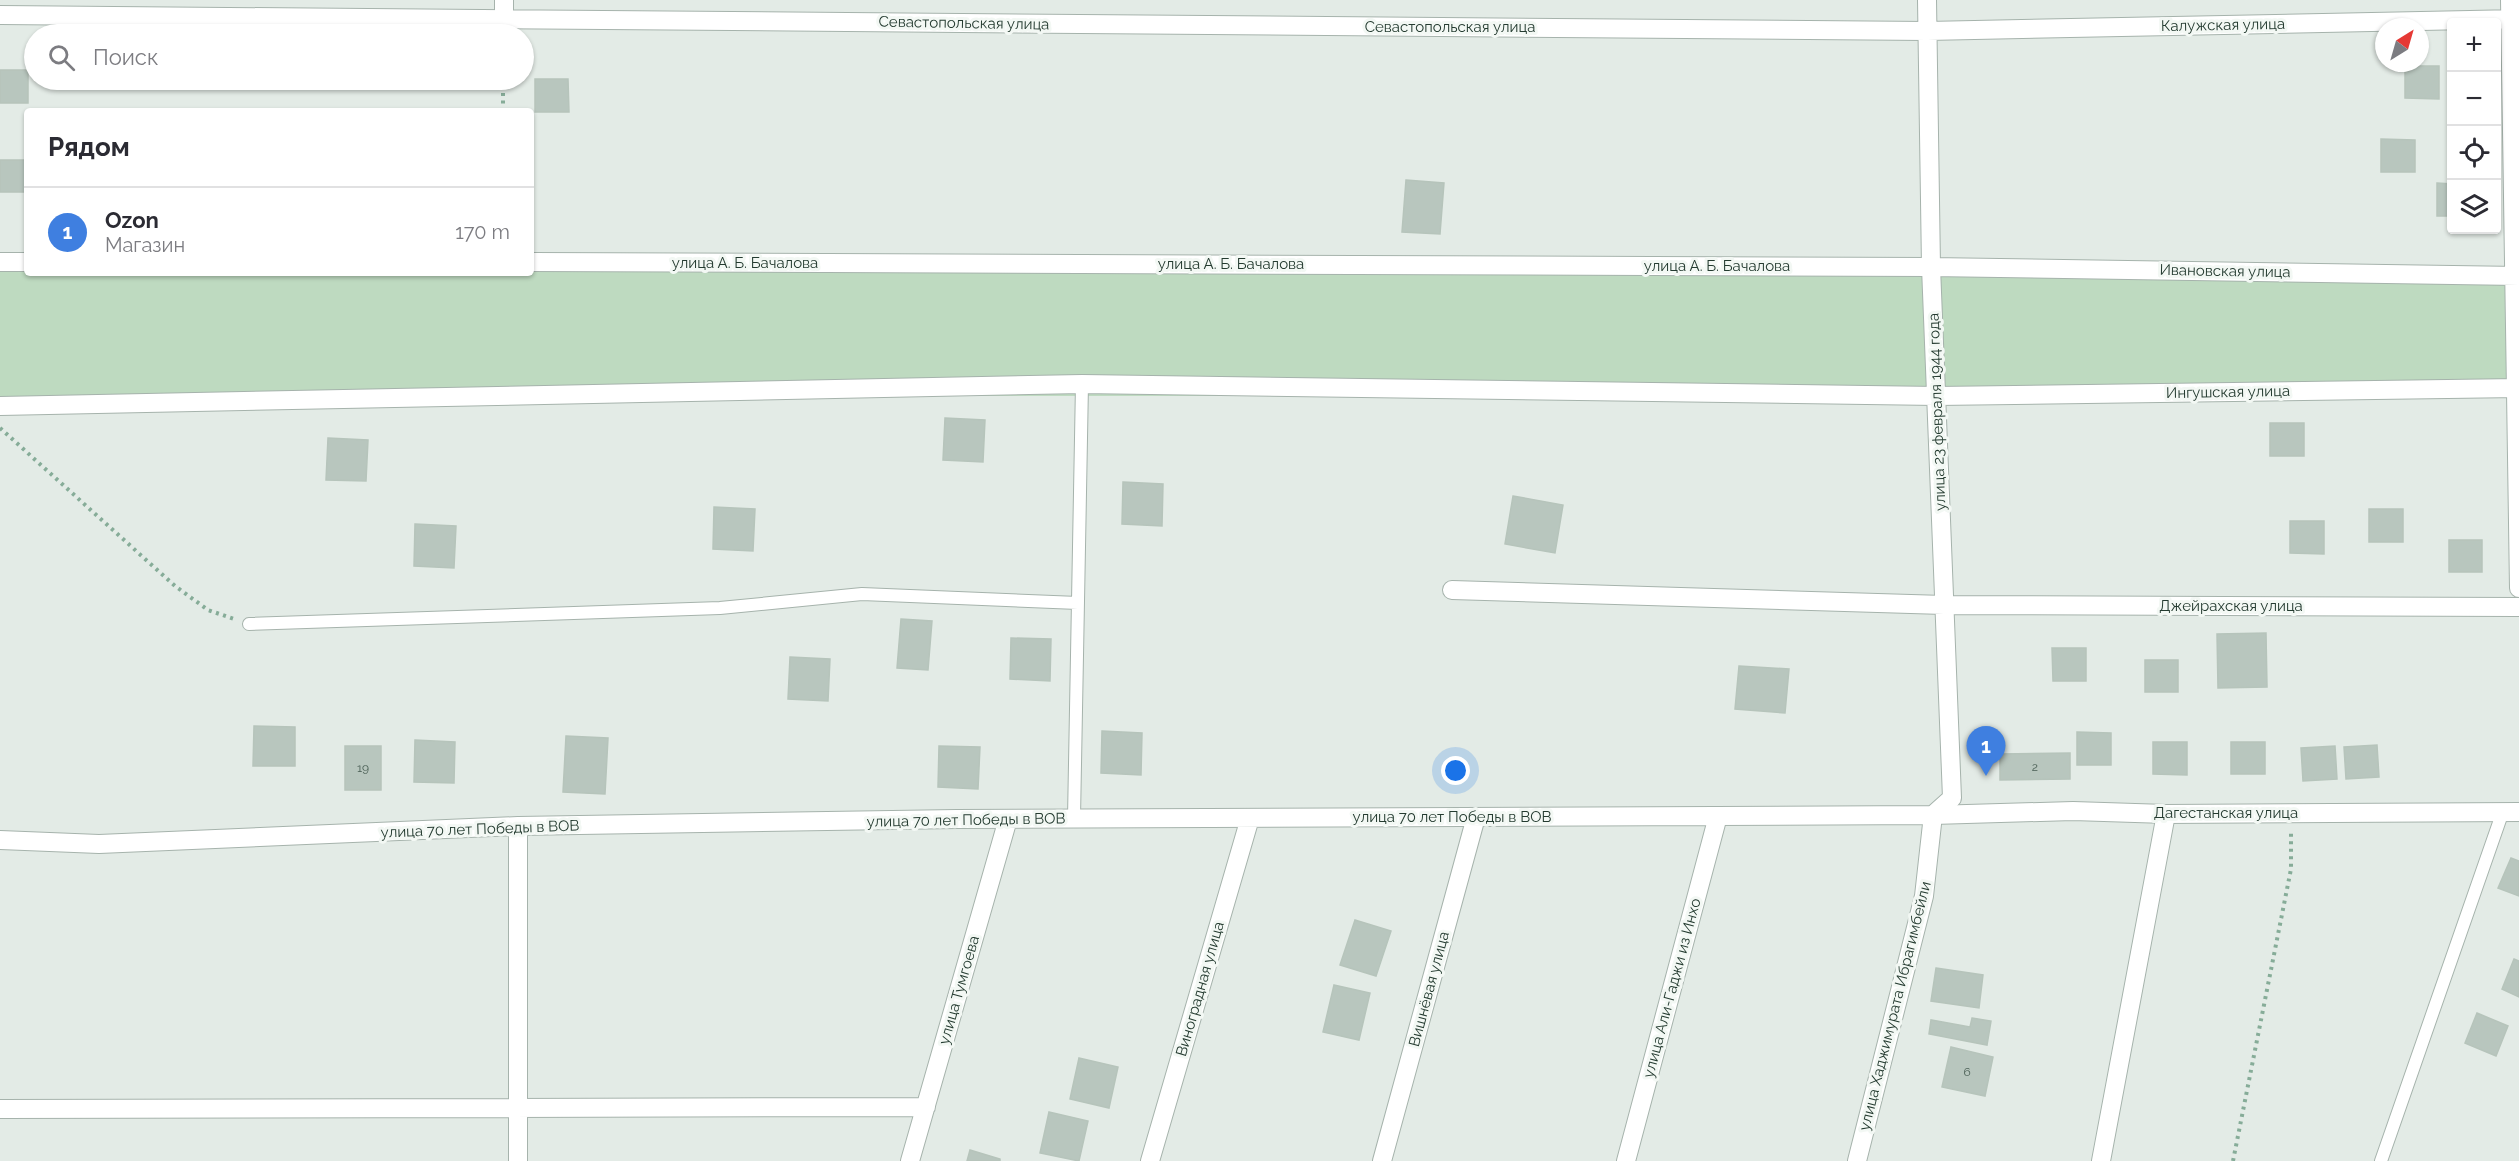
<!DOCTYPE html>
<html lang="ru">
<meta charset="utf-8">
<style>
:root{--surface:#fff;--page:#f2f2f3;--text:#2b2b33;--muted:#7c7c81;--line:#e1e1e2;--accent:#ea580c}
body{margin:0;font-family:Raleway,sans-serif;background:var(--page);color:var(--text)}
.controls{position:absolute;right:18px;top:18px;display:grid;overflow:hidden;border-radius:6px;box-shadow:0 2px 4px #0004}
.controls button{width:54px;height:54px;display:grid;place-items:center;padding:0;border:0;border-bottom:2px solid var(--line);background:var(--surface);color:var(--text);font:30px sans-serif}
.compass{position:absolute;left:2375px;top:18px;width:54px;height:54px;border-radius:50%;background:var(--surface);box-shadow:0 2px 4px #0004;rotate:37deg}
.you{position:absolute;left:1456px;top:771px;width:21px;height:21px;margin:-15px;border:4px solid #fff;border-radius:50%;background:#1a73e8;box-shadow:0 0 0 9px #1a73e833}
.badge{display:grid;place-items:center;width:39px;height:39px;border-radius:50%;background:var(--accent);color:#fff;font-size:20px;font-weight:700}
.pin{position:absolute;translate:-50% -50px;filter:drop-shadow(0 2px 3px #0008)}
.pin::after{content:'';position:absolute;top:32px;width:21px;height:18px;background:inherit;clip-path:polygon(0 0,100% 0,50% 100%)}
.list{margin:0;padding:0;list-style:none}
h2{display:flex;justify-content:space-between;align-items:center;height:78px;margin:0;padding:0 24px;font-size:26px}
h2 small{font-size:20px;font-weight:400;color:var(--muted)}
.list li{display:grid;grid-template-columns:39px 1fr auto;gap:18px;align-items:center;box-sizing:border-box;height:90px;padding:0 24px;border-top:2px solid var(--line)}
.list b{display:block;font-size:22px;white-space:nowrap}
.list p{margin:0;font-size:20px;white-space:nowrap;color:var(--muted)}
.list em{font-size:20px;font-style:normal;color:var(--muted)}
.icon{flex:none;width:33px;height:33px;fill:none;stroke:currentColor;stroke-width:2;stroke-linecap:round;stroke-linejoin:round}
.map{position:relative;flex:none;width:2519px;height:1161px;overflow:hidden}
.search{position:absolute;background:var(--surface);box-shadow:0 2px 4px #0004;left:24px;top:24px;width:510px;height:66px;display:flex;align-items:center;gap:15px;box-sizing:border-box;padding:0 21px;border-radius:33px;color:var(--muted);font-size:22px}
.panel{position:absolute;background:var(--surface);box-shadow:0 2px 4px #0004;left:24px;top:108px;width:510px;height:168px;border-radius:6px}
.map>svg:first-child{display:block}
.green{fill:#bedac0}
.building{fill:#b8c6be;stroke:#b6c4bb;stroke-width:1.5}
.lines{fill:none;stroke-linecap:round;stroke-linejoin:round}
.service-casing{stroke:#a6b3ac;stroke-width:14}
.minor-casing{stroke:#a6b3ac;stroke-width:20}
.tertiary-casing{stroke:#a6b3ac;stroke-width:20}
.path{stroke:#86ac98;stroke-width:4;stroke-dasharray:3 4.5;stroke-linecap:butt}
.service{stroke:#fff;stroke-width:12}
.minor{stroke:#fff;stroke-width:18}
.tertiary{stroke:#fff;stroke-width:18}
.labels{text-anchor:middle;stroke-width:6;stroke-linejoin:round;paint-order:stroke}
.number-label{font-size:12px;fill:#495e54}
.street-label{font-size:15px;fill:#243b30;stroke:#f3f8f4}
</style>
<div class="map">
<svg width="2519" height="1161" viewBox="0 0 2519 1161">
<rect width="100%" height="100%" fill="#e3ebe6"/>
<path class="green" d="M531 262 2519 276V388L1937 396H0V272L531 273Z"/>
<path class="building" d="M2405 66H2439V99L2405 98Z
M0 70H28V103H0Z
M535 79H568L569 112H535Z
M2381 139 2415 140V172H2381Z
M0 160H27V192H0Z
M1406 180 1444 183 1440 234 1402 232Z
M2437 183 2452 184V216H2437Z
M945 418 985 420 983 462 943 460Z
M2270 423H2304V456H2270Z
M328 438 368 440 366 481 326 480Z
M1123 482 1163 484 1162 526 1122 524Z
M1513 496 1563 505 1555 553 1505 544Z
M714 507 755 509 753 551 713 549Z
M2369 509H2403V542H2369Z
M2290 521H2324V554L2290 553Z
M415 524 456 526 454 568 414 566Z
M2449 540H2482V572H2449Z
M901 619 932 621 928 670 897 668Z
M2266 633 2267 687 2218 688 2217 634Z
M1011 638 1051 639 1050 681 1010 679Z
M2052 648H2086V681H2053Z
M790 657 830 659 828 701 788 699Z
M2145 660H2178V692H2145Z
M1739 666 1789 669 1785 713 1735 709Z
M254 726 295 727V766H253Z
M1102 731 1142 733 1141 775 1101 773Z
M2077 732 2111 733V765H2077Z
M566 736 608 738 605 794 563 792Z
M415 740 455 742 454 783 414 782Z
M2153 742H2187V775L2153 774Z
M2231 742H2265V774H2231Z
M2377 745 2379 777 2346 779 2344 747Z
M345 746H381V790H345Z
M939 746 980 747 978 789 938 787Z
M2335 746 2337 779 2303 781 2301 748Z
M2070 753V779L2000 780V754Z
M2511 858 2519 861V896L2498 888Z
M1355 920 1391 931 1376 976 1340 965Z
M2514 959 2519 961V997L2502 989Z
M1936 968 1983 975 1979 1008 1931 1001Z
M1334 985 1370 993 1359 1040 1323 1032Z
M2477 1013 2508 1026 2496 1056 2465 1043Z
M1972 1018 1991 1021 1987 1045 1929 1034 1931 1020 1970 1027Z
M1951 1047 1993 1057 1985 1096 1942 1087Z
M1079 1058 1118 1067 1109 1108 1070 1099Z
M1049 1112 1088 1121 1079 1161 1040 1153Z
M970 1150 1000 1159V1161H967Z"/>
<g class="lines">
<g class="service-casing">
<path id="service" d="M249 624 720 608 862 594 1078 603
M1074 818 1082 384
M2381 1161 2502 814"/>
</g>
<g class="minor-casing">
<path id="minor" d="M504 0V19
M1927 0 1931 267 1952 798 1933 815
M2510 0 2519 588
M0 15 1927 31 2519 19
M0 262H27
M531 262 1931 267 2519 276
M0 406 1082 384 1937 396 2519 388
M1452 590 1944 605 2519 607
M518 826V1161
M0 840 99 844 518 826 957 819 1933 815
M0 1109 926 1107
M910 1161 1008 819
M1150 1161 1250 818
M1382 1161 1476 817
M1626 1161 1718 816
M1857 1161 1924 896 1933 815
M2101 1161 2166 814"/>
</g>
<g class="tertiary-casing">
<path id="tertiary" d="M1933 815 2073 811 2166 814 2519 812"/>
</g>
<path class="path" d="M503 111V80
M0 428 175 586 208 610 234 619
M2233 1161 2291 869V832"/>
<use href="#service" class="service"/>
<use href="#minor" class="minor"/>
<use href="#tertiary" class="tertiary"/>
</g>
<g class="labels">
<g class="number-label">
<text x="2035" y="771">2</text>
<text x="363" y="772">19</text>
<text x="1967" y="1076">6</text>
</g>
<g class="street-label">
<text transform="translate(964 23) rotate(1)" y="5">Севастопольская улица</text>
<text transform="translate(2223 25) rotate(-1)" y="5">Калужская улица</text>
<text x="1450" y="32">Севастопольская улица</text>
<text x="745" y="268">улица А. Б. Бачалова</text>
<text x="1231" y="269">улица А. Б. Бачалова</text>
<text x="1717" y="271">улица А. Б. Бачалова</text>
<text transform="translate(2225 271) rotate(1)" y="5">Ивановская улица</text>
<text transform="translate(2228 392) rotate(-1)" y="5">Ингушская улица</text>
<text transform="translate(1937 412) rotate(-92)" y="5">улица 23 февраля 1944 года</text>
<text x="2231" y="611">Джейрахская улица</text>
<text x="2226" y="818">Дагестанская улица</text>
<text x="1452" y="822">улица 70 лет Победы в ВОВ</text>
<text transform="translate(966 820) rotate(-1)" y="5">улица 70 лет Победы в ВОВ</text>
<text transform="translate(480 829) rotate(-2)" y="5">улица 70 лет Победы в ВОВ</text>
<text transform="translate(1672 988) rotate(-75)" y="5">улица Али-Гаджи из Инхо</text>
<text transform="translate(1200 989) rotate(-74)" y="5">Виноградная улица</text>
<text transform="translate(1429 989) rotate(-75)" y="5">Вишнёвая улица</text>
<text transform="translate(959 990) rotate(-74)" y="5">улица Тумгоева</text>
<text transform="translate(1895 1006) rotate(-76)" y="5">улица Хаджимурата Ибрагимбейли</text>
</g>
</g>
</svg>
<div class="controls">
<button>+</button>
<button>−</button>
<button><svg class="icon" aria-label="locate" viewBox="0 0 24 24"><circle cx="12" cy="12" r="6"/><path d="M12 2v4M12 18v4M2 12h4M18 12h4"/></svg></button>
<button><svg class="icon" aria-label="layers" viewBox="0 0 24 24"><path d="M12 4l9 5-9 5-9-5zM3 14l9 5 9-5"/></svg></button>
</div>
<svg class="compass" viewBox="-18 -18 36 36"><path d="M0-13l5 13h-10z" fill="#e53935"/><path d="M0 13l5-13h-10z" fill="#7c7c81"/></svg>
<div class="you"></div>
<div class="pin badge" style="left:1986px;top:776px;background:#3f7fe0">1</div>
<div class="search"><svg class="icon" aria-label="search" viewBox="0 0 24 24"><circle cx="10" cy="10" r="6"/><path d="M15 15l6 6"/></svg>Поиск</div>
<section class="panel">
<h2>Рядом<small></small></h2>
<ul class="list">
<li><span class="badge" style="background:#3f7fe0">1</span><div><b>Ozon</b><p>Магазин</p></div><em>170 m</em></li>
</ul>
</section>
</div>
